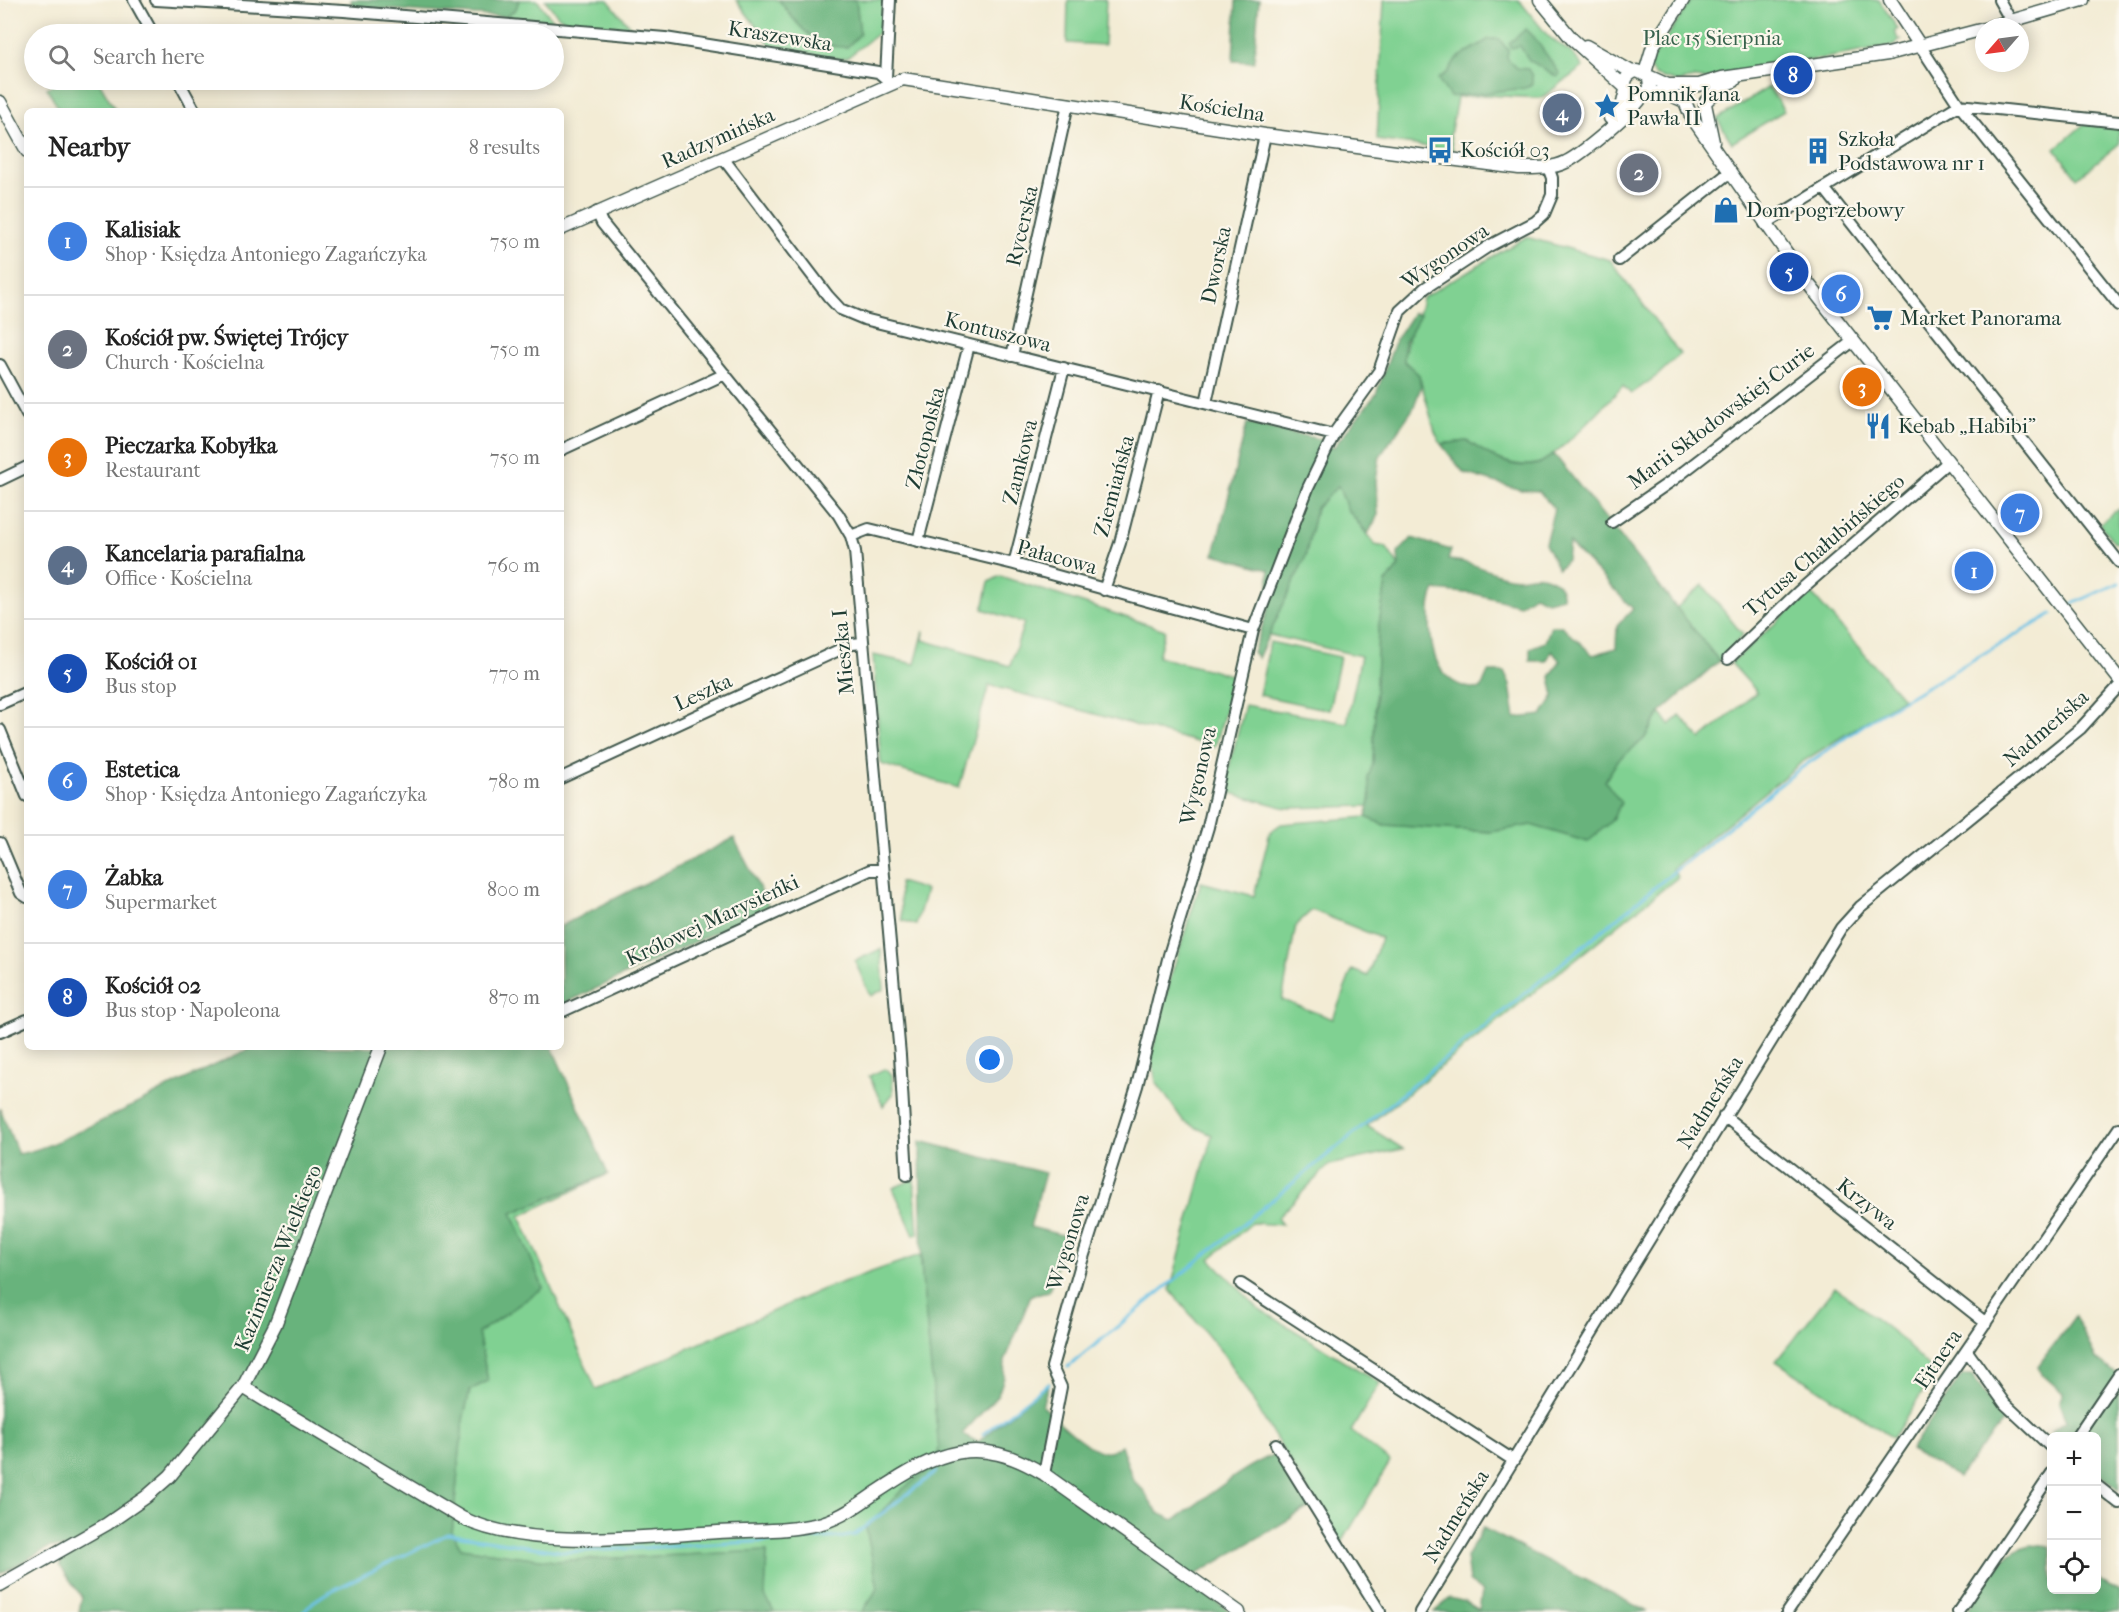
<!DOCTYPE html>
<meta charset="utf-8">
<style>
:root{--surface:#fff;--page:#f2f2f2;--text:#222;--muted:#767676;--line:#e0e0e0;--accent:#111827}
body{margin:0;font-family:"IM FELL French Canon",serif;background:var(--page);color:var(--text)}
.controls{position:absolute;right:18px;bottom:18px;display:grid;overflow:hidden;border-radius:9px;box-shadow:0 3px 15px #0003}
.controls button{width:54px;height:54px;display:grid;place-items:center;padding:0;border:0;border-bottom:2px solid var(--line);background:var(--surface);color:var(--text);font:30px sans-serif}
.compass{position:absolute;left:1975px;top:18px;width:54px;height:54px;border-radius:50%;background:var(--surface);box-shadow:0 3px 15px #0003;rotate:242deg}
.you{position:absolute;left:990px;top:1060px;width:21px;height:21px;margin:-15px;border:4px solid #fff;border-radius:50%;background:#1a73e8;box-shadow:0 0 0 9px #1a73e833}
.badge{display:grid;place-items:center;width:39px;height:39px;border-radius:50%;background:var(--accent);color:#fff;font-size:20px;font-weight:700}
.pin{position:absolute;translate:-50% -50%;border:3px solid #fff;box-shadow:0 2px 6px #0006}
.list{margin:0;padding:0;list-style:none}
h2{display:flex;justify-content:space-between;align-items:center;height:78px;margin:0;padding:0 24px;font-size:26px}
h2 small{font-size:20px;font-weight:400;color:var(--muted)}
.list li{display:grid;grid-template-columns:39px 1fr auto;gap:18px;align-items:center;box-sizing:border-box;height:108px;padding:0 24px;border-top:2px solid var(--line)}
.list b{display:block;font-size:22px;white-space:nowrap}
.list p{margin:0;font-size:20px;white-space:nowrap;color:var(--muted)}
.list em{font-size:20px;font-style:normal;color:var(--muted)}
.icon{flex:none;width:33px;height:33px;fill:none;stroke:currentColor;stroke-width:2;stroke-linecap:round;stroke-linejoin:round}
.map{position:relative;flex:none;width:2119px;height:1612px;overflow:hidden}
.search{position:absolute;background:var(--surface);box-shadow:0 3px 15px #0003;left:24px;top:24px;width:540px;height:66px;display:flex;align-items:center;gap:15px;box-sizing:border-box;padding:0 21px;border-radius:33px;color:var(--muted);font-size:22px}
.panel{position:absolute;background:var(--surface);box-shadow:0 3px 15px #0003;left:24px;top:108px;width:540px;height:942px;border-radius:9px}
.map>svg:first-child{display:block}
.green{fill:#80d192;stroke:#508763;stroke-width:1.5;fill-rule:evenodd}
.forest{fill:#68b37c;stroke:#447858;stroke-width:1.5}
.lines{fill:none;stroke-linecap:round;stroke-linejoin:round}
.stream{stroke:#68c1e5;stroke-width:3}
.minor-casing{stroke:#3f574c;stroke-width:14}
.tertiary-casing{stroke:#3f574c;stroke-width:15}
.minor{stroke:#fff;stroke-width:10}
.tertiary{stroke:#fff;stroke-width:12}
.labels{text-anchor:middle;stroke-width:4.5;stroke-linejoin:round;paint-order:stroke}
.street-label{font-size:21px;fill:#1f3d34;stroke:#fbf7ec}
.park-label{font-size:21px;fill:#37624c;stroke:#fbf7ec}
.poi-label{font-size:21px;fill:#1f3d34;stroke:#fbf7ec;text-anchor:start}
</style>
<div class="map">
<svg width="2119" height="1612" viewBox="0 0 2119 1612">
<rect width="100%" height="100%" fill="#fbf7ec"/>
<filter id="ink" filterUnits="userSpaceOnUse"><feTurbulence type="fractalNoise" baseFrequency=".0167" numOctaves="2"/><feDisplacementMap in="SourceGraphic" scale="12" xChannelSelector="R" yChannelSelector="G"/><feConvolveMatrix kernelMatrix="1 2 1 2 8 2 1 2 1" color-interpolation-filters="sRGB"/></filter>
<filter id="wash" filterUnits="userSpaceOnUse"><feTurbulence type="fractalNoise" baseFrequency=".008" numOctaves="4" result="noise"/><feDisplacementMap in="SourceGraphic" scale="24" xChannelSelector="R" yChannelSelector="G"/><feGaussianBlur stdDeviation="1.35" result="paint"/><feColorMatrix in="noise" values="0 0 0 0 0 0 0 0 0 0 0 0 0 0 0 0 0 1.4 0 .05"/><feComposite in="paint" operator="in"/></filter>
<g filter="url(#wash)">
<rect width="100%" height="100%" fill="#f3ecd5"/>
<path class="green" d="M519 0H537L554 22 506 17 516 9Z
M545 0H608L631 28 566 21 559 17Z
M736 0H779C798 25 813 48 847 47L860 34 856 0H883L882 30 848 57 840 59 773 48Z
M1068 0H1106L1104 45 1067 43Z
M1384 0H1519L1548 36 1573 54 1583 67 1541 98 1484 95 1457 98 1450 135 1453 150 1377 140Z
M1692 0H1879L1898 29 1895 31 1898 40 1902 39 1893 46 1705 79 1694 78 1677 82 1654 75 1650 68 1653 57Z
M63 80H98L116 111H60L47 88Z
M1769 87 1784 111 1732 143 1717 119Z
M2084 124 2119 128V144L2077 178 2055 149Z
M1526 237 1610 260 1680 354 1658 375 1631 394 1623 386C1607 402 1555 460 1536 464 1510 469 1487 454 1467 441L1441 444 1435 432 1419 375 1404 361C1404 338 1419 321 1422 298Z
M1338 485 1348 510 1375 545 1386 547 1399 566 1386 583 1378 630 1373 764C1368 779 1373 792 1369 806L1286 808 1223 791 1245 705 1347 723 1361 656 1269 635 1305 558 1316 508Z
M2119 508V540L2115 543 2099 524Z
M1000 576 1165 630 1158 657 1235 676 1215 747 989 685 959 788 881 764 873 655 915 664 924 631 923 640 1010 666 1024 623 983 609 989 582Z
M1703 585 1743 635 1719 661 1676 608Z
M1810 592 1903 698 1802 762 1672 869 1678 877 1367 1126 1403 1149 1329 1165 1277 1218 1282 1225 1252 1223 1210 1259 1258 1308 1380 1383 1351 1431 1390 1462 1341 1544 1225 1356 1170 1290 1212 1135 1184 1122 1156 1082 1151 1057 1171 976 1201 882 1254 896 1270 832 1281 824 1366 817 1385 825 1491 832 1531 825 1588 842 1604 781 1618 760 1644 739 1660 713 1670 725 1680 716 1701 739 1757 692 1731 663ZM1312 910 1381 938 1368 976 1352 970 1333 1019 1282 1000 1296 925Z
M1270 642 1340 657 1329 710 1259 695Z
M899 882 926 890 916 925 902 920Z
M881 949 884 989 870 996 855 961Z
M884 1069 892 1074 893 1094 883 1106 869 1076Z
M608 1174 520 1216 596 1389 823 1289 920 1255 939 1449 934 1465 903 1489 866 1528 878 1588 862 1612H774L765 1596 767 1551 554 1561 461 1548 452 1533 463 1420 470 1390 488 1381 478 1333 543 1288 512 1213Z
M914 1179 918 1234 914 1235 893 1188Z
M1835 1287 1903 1340 1935 1373 1893 1438 1776 1361Z"/>
<path class="forest" d="M351 0H519L516 9 506 17 352 7Z
M779 0H856L860 34 847 47C813 48 798 25 779 0Z
M1236 0H1259L1254 62 1233 61Z
M1526 29 1534 37 1560 74 1557 77 1529 60 1520 46 1511 48 1509 43Z
M1489 39H1499L1508 50 1507 58 1517 68 1528 69 1532 76V84L1525 88 1450 97 1438 79 1448 72 1456 59Z
M1413 313 1420 315 1404 344V361L1419 375 1421 387 1413 409 1380 456 1376 481 1378 515 1368 534 1348 510 1338 486 1316 508 1305 558 1258 658 1253 652 1269 607V570L1214 554 1247 423 1324 440 1333 448 1376 394 1396 339Z
M1467 441C1487 454 1512 471 1538 464 1543 462 1549 457 1554 454L1719 661 1660 713 1644 739 1618 760 1605 781 1621 803 1611 821 1588 842 1531 825 1491 832 1385 825 1366 817 1371 798 1368 777 1373 764 1378 630 1386 583 1399 566 1398 553 1412 538 1451 550 1448 560C1473 561 1486 572 1509 577 1532 581 1532 567 1559 584L1563 597 1547 601 1534 595 1519 605 1476 594 1435 590C1429 601 1430 611 1430 623 1431 659 1441 688 1481 689L1488 672H1504L1510 685 1515 718 1542 715 1554 696 1550 677 1560 661 1552 651 1546 661H1530V648L1545 642 1551 626H1562L1593 655 1616 648 1617 626 1633 609 1569 543 1567 560 1558 569 1545 543 1554 509 1539 491 1521 490 1464 473 1441 444Z
M734 838 769 907 561 1005V926Z
M254 1047H552L608 1174 512 1213 543 1288 478 1333 488 1381 470 1390 463 1420 452 1533 461 1548 554 1561 767 1551 765 1596 774 1612H79L82 1597 60 1566 66 1548 50 1547 0 1574V1108L18 1154C42 1150 64 1138 87 1128 143 1102 197 1071 254 1047Z
M920 1141 1045 1173 1030 1227 1066 1236 1049 1291 1031 1295 1005 1361 1004 1377 998 1395 962 1434 978 1442 1049 1383 1042 1405C1055 1419 1085 1448 1104 1452 1111 1453 1116 1449 1121 1445L1133 1480 1143 1490 1158 1513 1174 1520C1207 1498 1241 1467 1276 1454L1310 1507 1185 1581 1231 1612H862L878 1588 866 1528 903 1489 934 1465 939 1449 922 1278Z
M2075 1316 2096 1358 2118 1375 2119 1490 2097 1471 2096 1436H2056L2051 1432 2066 1421 2059 1403 2063 1393 2043 1375 2038 1366Z
M1962 1375H1972L1990 1401 2006 1417 1958 1477 1910 1450Z
M1483 1528 1648 1612H1434L1450 1598 1466 1602 1479 1610 1482 1592 1469 1581 1466 1557Z
M2031 1545 2051 1547 2052 1590H2096L2097 1578 2119 1591V1612H1966C1984 1586 1999 1551 2031 1545Z"/>
<g class="lines">
<path class="stream" d="M2072 604 2119 583
M1068 1367 1797 771 1878 715 2052 614
M983 1434 1049 1383
M304 1612 313 1602 325 1594 448 1534 565 1552 844 1537 854 1535 936 1472"/>
</g>
</g>
<g filter="url(#ink)">
<g class="lines">
<g class="minor-casing">
<path id="minor" d="M134 0 153 34
M156 0 344 11 665 38 878 72 891 83
M1999 0 2011 21
M1921 47 1959 105 2119 305
M886 77 890 0
M178 80 195 111
M723 158 828 296 840 309 864 319 1334 435
M1824 188 2119 562
M597 212 602 223 838 514 851 536 855 551 900 1055 907 1175
M1765 224 1959 105 2119 122
M1619 260 1730 172
M1012 356 1068 104
M0 365 27 415
M1206 403 1265 135
M561 450 725 374
M0 480 27 467
M1612 522 1673 480 1853 341
M851 536 869 529 1014 564 1253 630
M918 541 969 345
M1014 564 1064 368
M1104 590 1120 543 1159 391
M1728 659 1798 592 1948 462
M0 704 27 692
M0 730 27 796
M561 778 852 644 863 643
M0 843 21 893 27 897
M561 1012 870 870H882
M0 1032 27 1020
M1724 1116 1986 1323
M1241 1284 1513 1460
M1967 1351 2005 1404 2052 1448
M2077 1436 2119 1374
M1276 1444 1380 1612
M1044 1474 1061 1387 1052 1367 1081 1264 1137 1086 1169 955 1208 827 1253 630 1308 488 1335 432 1379 371 1400 311 1425 288 1489 246 1535 222 1544 214 1552 195V178L1548 167
M2096 1485 2119 1503
M1420 1612 1841 928 1860 907 2081 728 2119 686
M1787 1612 2119 1128
M1958 1612 2052 1473"/>
</g>
<g class="tertiary-casing">
<path id="tertiary" d="M1540 0 1572 39 1625 87
M1890 0 1921 47
M1990 27 2083 0
M1586 46 1632 72
M1645 73 1653 46 1683 0
M1649 77 1650 88 1643 95 1634 96 1626 90C1623 81 1627 73 1637 71L1668 85H1699L1722 78 1888 54 1984 29
M1691 86 1683 97 1691 116 1807 282 2119 679
M1647 93H1667L1684 101
M1706 101 1725 84 1734 81
M0 102 27 151
M1705 104 1713 142
M1610 118 1622 107 1626 90
M561 229 903 79 1265 135 1519 168C1534 168 1552 169 1566 162 1581 155 1635 110 1643 95
M243 1387 462 1518C529 1551 644 1536 718 1532 752 1530 789 1532 822 1523 842 1517 860 1504 877 1492 937 1452 977 1433 1044 1474L1239 1612
M0 1585 107 1524 146 1497 170 1476 243 1387 275 1325 381 1047"/>
</g>
<use href="#minor" class="minor"/>
<use href="#tertiary" class="tertiary"/>
</g>
</g>
<defs>
<g id="sight-bare" transform="scale(2.07)"><path d="M0-6L1.8-2.2L6-1.7L2.9 1.2L3.7 5.4L0 3.3L-3.7 5.4L-2.9 1.2L-6-1.7L-1.8-2.2Z" fill="#1f6fb2" stroke="#fbf7ec" stroke-width="2.5" paint-order="stroke"/></g>
<g id="bus-bare" transform="scale(2.07)"><path d="M-5-6H5V4H4V6H2V4H-2V6H-4V4H-5ZM-3.5-4V0h7V-4ZM-3.5 1.2v1.5H-2V1.2ZM2 1.2v1.5H3.5V1.2Z" fill="#1f6fb2" stroke="#fbf7ec" stroke-width="2.5" paint-order="stroke"/></g>
<g id="building-bare" transform="scale(2.07)"><path d="M-4-6H4V6H1V3H-1V6H-4ZM-2.5-4.3h1.7v1.8h-1.7ZM.8-4.3h1.7v1.8H.8ZM-2.5-1h1.7V.8h-1.7ZM.8-1h1.7V.8H.8Z" fill="#1f6fb2" stroke="#fbf7ec" stroke-width="2.5" paint-order="stroke"/></g>
<g id="shop-bare" transform="scale(2.07)"><path d="M-5-2.5h2.3a2.7 3.5 0 0 1 5.4 0H5L5.5 6h-11ZM-1.5-2.5h3a1.5 2.3 0 0 0-3 0Z" fill="#1f6fb2" stroke="#fbf7ec" stroke-width="2.5" paint-order="stroke"/></g>
<g id="supermarket-bare" transform="scale(2.07)"><path d="M-6-5.5h2.5l.6 2H6L4.5 2H-2.5L-4.4-4H-6ZM-1.5 3.2a1.3 1.3 0 1 0 .1 0ZM3 3.2a1.3 1.3 0 1 0 .1 0Z" fill="#1f6fb2" stroke="#fbf7ec" stroke-width="2.5" paint-order="stroke"/></g>
<g id="restaurant-bare" transform="scale(2.07)"><path d="M-5-6h1v4h1v-4h1v4h1v-4h1v5L-1.5 .5V6h-2V.5L-5-1ZM5-6V6H3V1.5H1.5Q1.5-4 5-6Z" fill="#1f6fb2" stroke="#fbf7ec" stroke-width="2.5" paint-order="stroke"/></g>
</defs>
<g fill-rule="evenodd">
<use href="#sight-bare" x="1607" y="106"/>
<use href="#bus-bare" x="1440" y="150"/>
<use href="#building-bare" x="1818" y="151"/>
<use href="#shop-bare" x="1726" y="210"/>
<use href="#supermarket-bare" x="1880" y="318"/>
<use href="#restaurant-bare" x="1878" y="426"/>
</g>
<g class="labels">
<g class="street-label">
<text transform="translate(780 36) rotate(9)" y="7">Kraszewska</text>
<text transform="translate(1222 108) rotate(9)" y="7">Kościelna</text>
<text transform="translate(718 138) rotate(-24)" y="7">Radzymińska</text>
<text transform="translate(1022 226) rotate(-77)" y="7">Rycerska</text>
<text transform="translate(1445 256) rotate(-34)" y="7">Wygonowa</text>
<text transform="translate(1216 265) rotate(-78)" y="7">Dworska</text>
<text transform="translate(998 332) rotate(14)" y="7">Kontuszowa</text>
<text transform="translate(1721 416) rotate(-37)" y="7">Marii Skłodowskiej-Curie</text>
<text transform="translate(925 438) rotate(-76)" y="7">Złotopolska</text>
<text transform="translate(1020 462) rotate(-76)" y="7">Zamkowa</text>
<text transform="translate(1114 486) rotate(-75)" y="7">Ziemiańska</text>
<text transform="translate(1824 545) rotate(-41)" y="7">Tytusa Chałubińskiego</text>
<text transform="translate(1057 557) rotate(15)" y="7">Pałacowa</text>
<text transform="translate(843 652) rotate(-95)" y="7">Mieszka I</text>
<text transform="translate(703 692) rotate(-25)" y="7">Leszka</text>
<text transform="translate(2046 728) rotate(-41)" y="7">Nadmeńska</text>
<text transform="translate(1198 776) rotate(-77)" y="7">Wygonowa</text>
<text transform="translate(712 920) rotate(-25)" y="7">Królowej Marysieńki</text>
<text transform="translate(1710 1102) rotate(-58)" y="7">Nadmeńska</text>
<text transform="translate(1867 1204) rotate(38)" y="7">Krzywa</text>
<text transform="translate(1068 1242) rotate(-73)" y="7">Wygonowa</text>
<text transform="translate(278 1258) rotate(-68)" y="7">Kazimierza Wielkiego</text>
<text transform="translate(1938 1359) rotate(-56)" y="7">Ejtnera</text>
<text transform="translate(1456 1516) rotate(-58)" y="7">Nadmeńska</text>
</g>
<g class="park-label">
<text x="1712" y="45">Plac 15 Sierpnia</text>
</g>
<g class="poi-label">
<text x="1627" y="101">Pomnik Jana<tspan x="1627" dy="24">Pawła II</tspan></text>
<text x="1838" y="146">Szkoła<tspan x="1838" dy="24">Podstawowa nr 1</tspan></text>
<text x="1460" y="157">Kościół 03</text>
<text x="1746" y="217">Dom pogrzebowy</text>
<text x="1900" y="325">Market Panorama</text>
<text x="1898" y="433">Kebab „Habibi”</text>
</g>
</g>
</svg>
<div class="controls">
<button>+</button>
<button>−</button>
<button><svg class="icon" aria-label="locate" viewBox="0 0 24 24"><circle cx="12" cy="12" r="6"/><path d="M12 2v4M12 18v4M2 12h4M18 12h4"/></svg></button>
</div>
<svg class="compass" viewBox="-18 -18 36 36"><path d="M0-13l5 13h-10z" fill="#e53935"/><path d="M0 13l5-13h-10z" fill="#767676"/></svg>
<div class="you"></div>
<div class="pin badge" style="left:1974px;top:571px;background:#3f7fe0">1</div>
<div class="pin badge" style="left:1639px;top:173px;background:#6b7280">2</div>
<div class="pin badge" style="left:1862px;top:387px;background:#e8710a">3</div>
<div class="pin badge" style="left:1562px;top:113px;background:#5c6f8a">4</div>
<div class="pin badge" style="left:1789px;top:272px;background:#1a4fb4">5</div>
<div class="pin badge" style="left:1841px;top:294px;background:#3f7fe0">6</div>
<div class="pin badge" style="left:2020px;top:513px;background:#3f7fe0">7</div>
<div class="pin badge" style="left:1793px;top:75px;background:#1a4fb4">8</div>
<div class="search"><svg class="icon" aria-label="search" viewBox="0 0 24 24"><circle cx="10" cy="10" r="6"/><path d="M15 15l6 6"/></svg>Search here</div>
<section class="panel">
<h2>Nearby<small>8 results</small></h2>
<ul class="list">
<li><span class="badge" style="background:#3f7fe0">1</span><div><b>Kalisiak</b><p>Shop · Księdza Antoniego Zagańczyka</p></div><em>750 m</em></li>
<li><span class="badge" style="background:#6b7280">2</span><div><b>Kościół pw. Świętej Trójcy</b><p>Church · Kościelna</p></div><em>750 m</em></li>
<li><span class="badge" style="background:#e8710a">3</span><div><b>Pieczarka Kobyłka</b><p>Restaurant</p></div><em>750 m</em></li>
<li><span class="badge" style="background:#5c6f8a">4</span><div><b>Kancelaria parafialna</b><p>Office · Kościelna</p></div><em>760 m</em></li>
<li><span class="badge" style="background:#1a4fb4">5</span><div><b>Kościół 01</b><p>Bus stop</p></div><em>770 m</em></li>
<li><span class="badge" style="background:#3f7fe0">6</span><div><b>Estetica</b><p>Shop · Księdza Antoniego Zagańczyka</p></div><em>780 m</em></li>
<li><span class="badge" style="background:#3f7fe0">7</span><div><b>Żabka</b><p>Supermarket</p></div><em>800 m</em></li>
<li><span class="badge" style="background:#1a4fb4">8</span><div><b>Kościół 02</b><p>Bus stop · Napoleona</p></div><em>870 m</em></li>
</ul>
</section>
</div>
